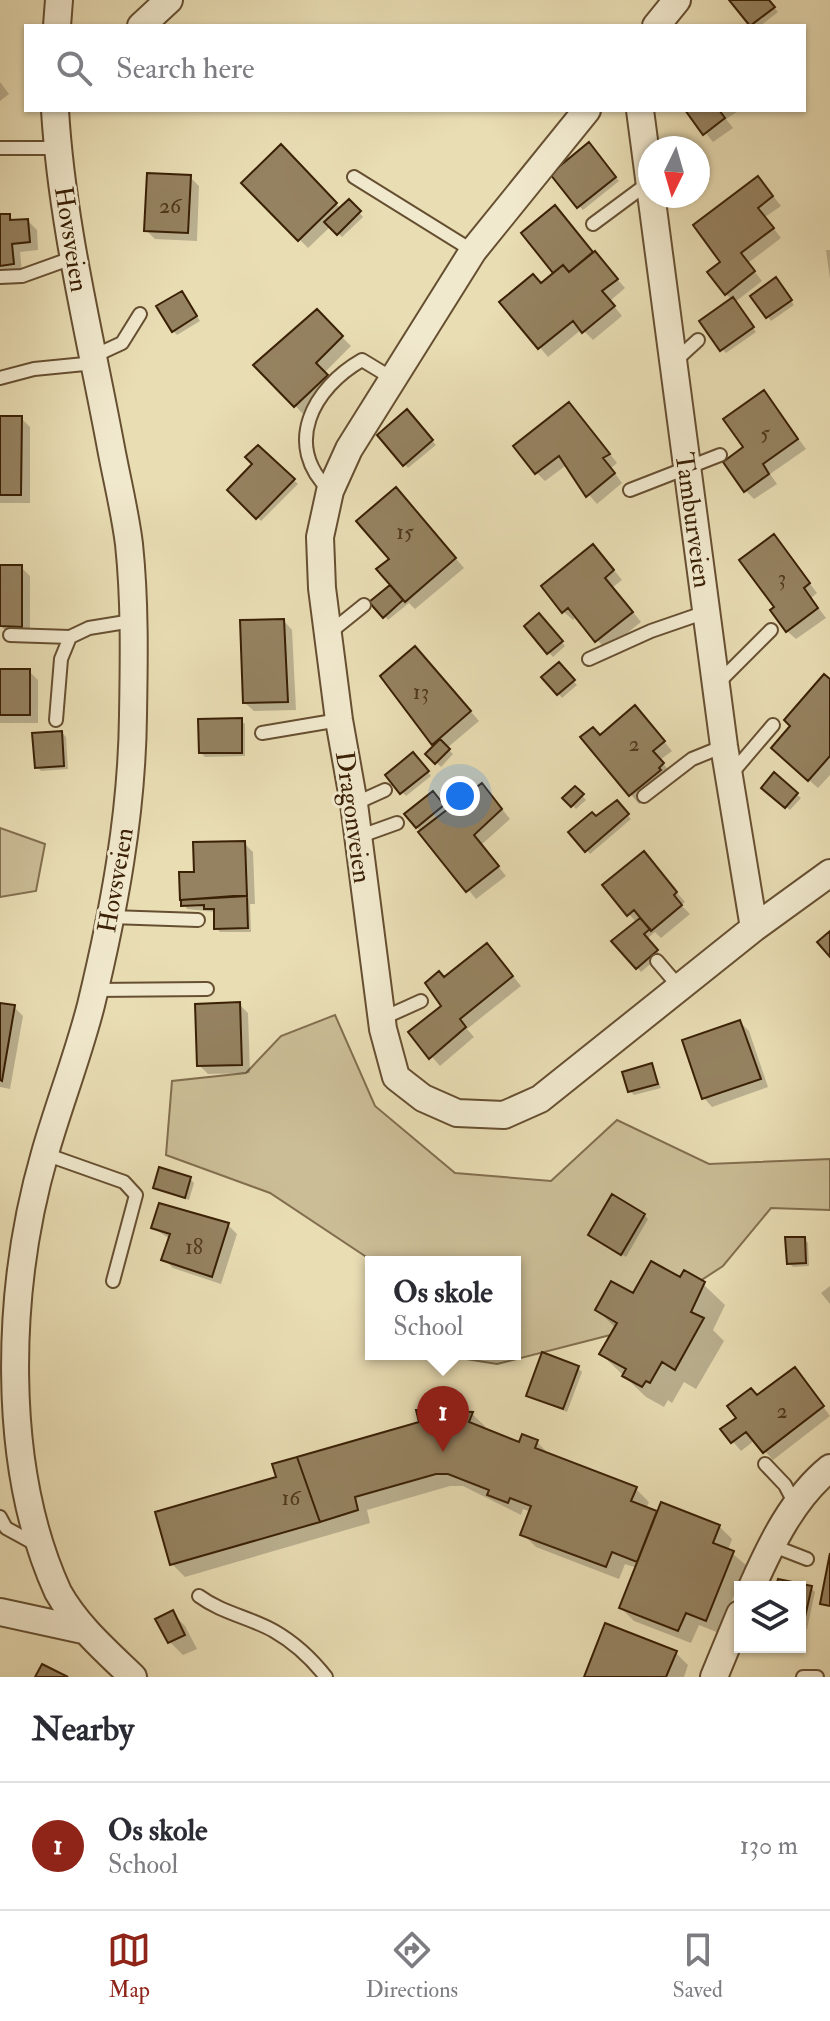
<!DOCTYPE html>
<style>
:root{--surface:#fff;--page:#f7f7f7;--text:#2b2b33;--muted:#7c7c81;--line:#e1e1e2;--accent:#8f2418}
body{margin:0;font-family:"IM FELL Double Pica",serif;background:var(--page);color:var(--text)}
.controls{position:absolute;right:24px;bottom:24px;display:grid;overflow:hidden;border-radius:0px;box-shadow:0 2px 6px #0004}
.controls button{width:72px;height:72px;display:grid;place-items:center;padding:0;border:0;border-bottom:2px solid var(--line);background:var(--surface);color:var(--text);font:40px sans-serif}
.compass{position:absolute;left:638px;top:136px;width:72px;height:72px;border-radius:50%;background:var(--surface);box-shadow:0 2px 6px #0004;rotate:185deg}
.you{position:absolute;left:460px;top:796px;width:28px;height:28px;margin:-20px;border:6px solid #fff;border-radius:50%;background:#1a73e8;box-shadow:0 0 0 12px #1a73e833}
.badge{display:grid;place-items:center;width:52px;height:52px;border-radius:50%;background:var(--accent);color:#fff;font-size:26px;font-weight:700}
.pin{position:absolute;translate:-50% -66px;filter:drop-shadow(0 2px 4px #0008)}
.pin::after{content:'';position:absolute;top:42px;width:28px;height:24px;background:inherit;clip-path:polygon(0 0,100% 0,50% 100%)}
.popup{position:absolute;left:365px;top:1256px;width:156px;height:104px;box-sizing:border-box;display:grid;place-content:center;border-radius:0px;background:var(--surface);filter:drop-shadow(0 2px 6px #0005);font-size:26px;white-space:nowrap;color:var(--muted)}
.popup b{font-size:30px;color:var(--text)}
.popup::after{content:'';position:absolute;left:50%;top:100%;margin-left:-16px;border:16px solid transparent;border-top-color:var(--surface)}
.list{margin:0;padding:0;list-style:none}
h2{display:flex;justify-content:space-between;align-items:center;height:104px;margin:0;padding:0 32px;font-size:34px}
h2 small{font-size:26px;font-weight:400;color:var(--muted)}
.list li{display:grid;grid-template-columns:52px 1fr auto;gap:24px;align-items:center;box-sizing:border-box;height:128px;padding:0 32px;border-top:2px solid var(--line)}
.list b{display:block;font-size:30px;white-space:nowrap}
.list p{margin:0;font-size:26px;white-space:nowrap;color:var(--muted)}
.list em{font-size:26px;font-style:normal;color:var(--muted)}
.icon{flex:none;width:44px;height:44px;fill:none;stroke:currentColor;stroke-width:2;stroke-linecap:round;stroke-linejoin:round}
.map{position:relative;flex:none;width:830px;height:1677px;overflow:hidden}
.search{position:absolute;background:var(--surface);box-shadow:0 2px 6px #0004;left:24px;right:24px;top:24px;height:88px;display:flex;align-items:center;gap:20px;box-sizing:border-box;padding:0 28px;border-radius:0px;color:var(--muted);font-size:30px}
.sheet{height:232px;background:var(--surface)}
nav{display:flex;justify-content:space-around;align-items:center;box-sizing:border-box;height:112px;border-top:2px solid var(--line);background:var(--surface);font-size:22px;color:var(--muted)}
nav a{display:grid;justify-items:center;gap:4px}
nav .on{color:var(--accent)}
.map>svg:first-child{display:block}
.green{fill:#cbbd96;stroke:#826e4e;stroke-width:2}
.shadow{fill:#0003;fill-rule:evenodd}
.building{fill:#958260;stroke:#3a2005;stroke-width:2}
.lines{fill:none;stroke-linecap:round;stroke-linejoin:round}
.service-casing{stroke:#664f31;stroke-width:16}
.minor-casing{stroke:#664f31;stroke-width:30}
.service{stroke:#f1e9ce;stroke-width:12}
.minor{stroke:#f1e9ce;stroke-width:26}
.labels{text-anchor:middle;stroke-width:6;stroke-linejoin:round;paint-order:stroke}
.number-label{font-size:22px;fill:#51381c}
.street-label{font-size:26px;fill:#3a2005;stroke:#f1e9ce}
</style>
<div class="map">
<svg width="830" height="1677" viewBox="0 0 830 1677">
<rect width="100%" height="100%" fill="#e9ddb4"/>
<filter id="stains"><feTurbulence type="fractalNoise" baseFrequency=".0025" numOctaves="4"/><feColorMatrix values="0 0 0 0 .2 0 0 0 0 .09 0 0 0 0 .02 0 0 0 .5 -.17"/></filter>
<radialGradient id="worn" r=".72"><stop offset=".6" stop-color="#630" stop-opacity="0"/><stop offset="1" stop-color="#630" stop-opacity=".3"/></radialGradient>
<path class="green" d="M0 828 45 844 36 891 0 897Z
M335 1015 375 1106 455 1173 551 1181 617 1120 709 1164 830 1159V1210L771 1208 723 1266 622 1332 497 1364 435 1354H515V1262H374L270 1193 166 1155 172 1081 246 1073 281 1036Z"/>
<path class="shadow" d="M732 0H768L778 12 760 26H752Z
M0 82 9 94 0 101Z
M687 110H736L737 112 726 119 733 128 713 142Z
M281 147 341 209 349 201 363 217 342 237 331 226 308 248 244 183Z
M593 149 619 181 583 210 579 206Z
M190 177 199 186 197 241 155 239 146 230Z
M766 187 781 206 765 217 781 238 748 263 762 281 735 302 756 332 726 353 722 349 732 300 726 294 723 262Z
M559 212 625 288 610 301 622 316 593 340 582 329 548 357 502 302 542 285 556 273 524 233Z
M0 216H9L16 222 28 221 37 230 38 250 20 252 22 273 0 275Z
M826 250H830V279Z
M780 284 794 305 771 321 753 296Z
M182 293 200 321 177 335 173 331Z
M317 312 351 346 324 373 335 385 304 415 256 365Z
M764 393 806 449 770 474 777 484 754 499 745 490 746 448Z
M407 412 436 445 408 468 380 435Z
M578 413 617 463 611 468 622 483 597 504 576 480 568 464 545 481 536 472Z
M0 418H21L30 427V503H0Z
M258 447 298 484 261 521 230 490 255 464Z
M404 498 464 568 415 609 409 603 388 620 372 602 400 593 392 559Z
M782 546 817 593 811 598 826 618 796 639 787 631 776 607Z
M602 555 622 580 613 587 641 622 606 650 577 616 573 620 564 612 544 586Z
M0 567H21L30 576V635H10L1 626Z
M543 619 565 646 553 657 526 626Z
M284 621 292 630 296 710 254 711 245 703Z
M424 657 479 721 447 748 453 754 441 767 428 754 436 746 407 713Z
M559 665 577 685 562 698 544 677Z
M0 671H29L38 680V723H0Z
M830 681V775L818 788 782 756Z
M644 717 672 751 660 760 671 773 668 780 639 804 583 738 600 737Z
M241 720 245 724V756L205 757 201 753Z
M62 733 66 737 68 769 41 771 37 767Z
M417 758 431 776 406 796 402 792Z
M774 775 801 798 790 810 768 792Z
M575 788 586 800 576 809 565 798Z
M491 795 510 819 481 845 506 876 476 899 417 827 436 798 448 812Z
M616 802 631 819 590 854 571 832 597 819Z
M244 843 253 852 255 904H250L251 932H220L216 928V912L187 909 182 900 196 874Z
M652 863 685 902 681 905 690 914 661 938 655 932 647 939 661 955 641 972 614 941 637 923 629 914ZM643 918 651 928 649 930 640 921Z
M495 954 521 986 467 1029 474 1037 440 1066 411 1033 443 1006 445 979Z
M239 1004 248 1013 250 1073 208 1074 199 1065Z
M0 1005 14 1007 23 1016 10 1089 0 1087Z
M740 1022 749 1031 768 1087 712 1107 704 1098Z
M652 1065 661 1088 634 1095 630 1091Z
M190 1179 194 1183 189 1200 155 1188Z
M644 1215 648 1219 626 1257 594 1238Z
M228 1225 237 1234 221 1284 173 1268 164 1259 170 1239 153 1228Z
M804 1239 808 1243 809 1266 793 1267 789 1263Z
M681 1280 703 1284 725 1305 713 1330 724 1341 696 1389 684 1382 672 1403 668 1400 664 1407 646 1397 601 1354 616 1328 597 1310Z
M830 1286V1304L821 1293Z
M578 1368 582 1372 567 1412 528 1395Z
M795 1369 830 1416 773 1460 755 1440 741 1451 723 1430Z
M472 1414 485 1426 483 1430 520 1444 537 1442 550 1455 636 1489 649 1502 646 1509 719 1526 732 1539 728 1550 746 1565 719 1633 699 1625 691 1643 634 1621 621 1608 637 1568 625 1564 619 1579 536 1547 523 1534 531 1512 523 1509 521 1515 463 1486H450L367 1510 370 1523 185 1577 172 1564 278 1479Z
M779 1581 811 1588 815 1592 807 1629 800 1628V1587H778Z
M172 1613 185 1626 197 1649 183 1655 170 1642 158 1620Z
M675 1652 688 1665 684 1677H586Z"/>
<path class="building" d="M729 0H769L775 7 750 26Z
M685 110H719L725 118 703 135Z
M589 142 616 177 577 208 550 174Z
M281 144 337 203 298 241 241 183Z
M147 173 191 175 188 233 144 231Z
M758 176 773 196 758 208 774 228 741 253 755 271 725 295 707 272 720 262 693 225Z
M349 199 361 211 337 235 324 222Z
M555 205 593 252 569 272 563 265 553 273 521 233Z
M0 214H10V220L28 219 30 242 12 244 14 264 0 266Z
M595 251 618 279 602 291 615 306 582 333 573 321 538 349 499 302 533 274 541 283 563 265 569 272Z
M776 277 792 300 766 318 750 296Z
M182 291 197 316 172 332 156 306Z
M733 297 754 327 720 351 699 321Z
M317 309 343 336 316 363 328 375 294 407 253 365Z
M764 390 798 439 763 464 769 474 744 492 723 462 743 447 723 419Z
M569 402 610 454 603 458 615 473 586 497 559 456 535 474 513 446Z
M407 409 433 440 403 466 377 435Z
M0 416H22L21 495H0Z
M258 445 295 479 256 519 227 490 252 464 245 457Z
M396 487 456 558 405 602 376 569 389 559 356 521Z
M774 534 810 583 804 588 818 608 786 632 770 610 774 607 739 560Z
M593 544 614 570 605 578 633 612 595 642 568 608 562 613 541 586Z
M0 565H22V627L0 626Z
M390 585 403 600 383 618 369 602Z
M539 613 563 641 547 654 524 626Z
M284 619 288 702 243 703 240 620Z
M415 646 471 711 432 745 380 676Z
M559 662 575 680 557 695 541 677Z
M0 669H30V715H0Z
M824 674 830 679V756L808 781 771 748 790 726 784 720Z
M635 705 665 741 653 751 664 763 659 768 661 770 629 796 580 737 593 727 600 735Z
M242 718V753H199L198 719Z
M62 731 64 766 35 768 32 733Z
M440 739 450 749 435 764 425 754Z
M413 752 429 771 400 794 385 775Z
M774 772 798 793 785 808 761 788Z
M482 783 502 809 474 835 499 866 466 892 418 832Z
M575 786 584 794 571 807 562 798Z
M433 791 444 805 416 828 404 814Z
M617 800 629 814 585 852 568 832 592 812 596 816Z
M245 841 247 896 180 900 179 872H194L193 842Z
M644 851 677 892 674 895 682 905 651 931 634 910 627 916 602 885Z
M234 896H247L248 928 214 929V909H204V905L181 906V900Z
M640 918 650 929 644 934 658 950 636 969 611 941Z
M830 931V957L817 942Z
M487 943 513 976 460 1019 466 1027 429 1059 408 1032 441 1006 425 983 439 971 444 977Z
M240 1002 242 1065 197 1066 195 1004Z
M0 1003 15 1005 2 1081 0 1080Z
M740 1020 761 1079 702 1099 682 1040Z
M652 1063 658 1084 628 1092 622 1072Z
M159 1167 191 1177 185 1198 153 1188Z
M612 1194 645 1214 621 1255 588 1235Z
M159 1203 229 1223 212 1277 161 1260 170 1234 151 1228Z
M785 1237H805L806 1263 787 1264Z
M651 1261 680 1277 684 1270 705 1282 691 1312 704 1318 675 1370 662 1362 650 1383 646 1381 642 1387 622 1376 626 1369 599 1354 617 1323 595 1310 611 1281 633 1293Z
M542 1352 579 1366 563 1409 526 1396Z
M795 1367 824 1406 763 1453 746 1432 731 1443 720 1429 736 1418 727 1406 751 1388 757 1395Z
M416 1410 473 1412 469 1422 519 1442 522 1434 538 1440 535 1448 637 1487 631 1501 657 1511 637 1562 612 1552 606 1567 520 1535 531 1506 510 1498 508 1503 487 1495 489 1490 448 1474H436L355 1497 358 1510 320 1522 297 1457 419 1422Z
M297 1457 320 1522 170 1565 155 1512 276 1477 272 1464Z
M661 1502 720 1525 713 1543 734 1551 706 1621 686 1613 678 1631 619 1608Z
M830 1553V1606L820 1604Z
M778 1579 812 1586 803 1626 800 1587H776Z
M173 1610 185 1635 168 1643 155 1619Z
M605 1623 677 1651 666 1677H584Z
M42 1664 68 1677H35Z"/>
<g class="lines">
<g class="service-casing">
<path id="service" d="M0 148H58
M354 177 473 251
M593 224 647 184
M0 277 22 276 72 258
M94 356 122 343 140 314
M674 362 698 340
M0 378 34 369 95 363
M630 490 720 455
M330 491C282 445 313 388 362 360L395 380
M328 634 364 605
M10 635 70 637
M589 659 651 631 706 612
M717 684 771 630
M56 720 61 659 70 637 89 628 132 621
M262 733 339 720
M732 773 773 725
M644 796 692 759 724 746
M354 804 385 790
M358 837 397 823
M111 917 198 920
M657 961 681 989
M94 990 207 989
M381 1019 421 1001
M45 1154 124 1182 136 1195 113 1281
M765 1464 785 1485 796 1506
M0 1517 6 1528 37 1545
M771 1545 807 1559
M199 1596C222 1613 249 1617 274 1631 295 1643 311 1658 326 1677
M803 1677H817"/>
</g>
<g class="minor-casing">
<path id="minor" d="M57 26 59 0
M141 26 169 0
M656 26 677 0
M55 110C62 225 90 335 111 448 117 480 125 512 129 544 135 601 134 659 133 715 132 814 114 910 91 1005 78 1056 59 1104 45 1153 6 1288 0 1465 58 1592 77 1626 105 1650 133 1677
M587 110 473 251 349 449 330 491 320 537 322 588 339 720 354 804 383 1029 396 1077 423 1098 457 1113 504 1115 540 1099 754 928 830 873
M640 110 724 746 754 928
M752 1587C771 1544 793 1498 830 1468
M0 1612 83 1630
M714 1677 740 1614"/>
</g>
<use href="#service" class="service"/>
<use href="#minor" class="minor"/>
</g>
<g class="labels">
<g class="number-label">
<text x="170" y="213">26</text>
<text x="765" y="440">5</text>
<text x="405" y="539">15</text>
<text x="782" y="585">3</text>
<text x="421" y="699">13</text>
<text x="634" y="751">2</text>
<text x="194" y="1254">18</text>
<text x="782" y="1418">2</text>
<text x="291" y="1505">16</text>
</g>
<g class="street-label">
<text transform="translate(72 239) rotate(81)" y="9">Hovsveien</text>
<text transform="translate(694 520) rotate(82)" y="9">Tamburveien</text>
<text transform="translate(354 817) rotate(82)" y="9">Dragonveien</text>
<text transform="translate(115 880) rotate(-80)" y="9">Hovsveien</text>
</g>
</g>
<rect width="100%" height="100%" filter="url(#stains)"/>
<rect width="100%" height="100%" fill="url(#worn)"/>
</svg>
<div class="controls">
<button><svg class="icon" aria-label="layers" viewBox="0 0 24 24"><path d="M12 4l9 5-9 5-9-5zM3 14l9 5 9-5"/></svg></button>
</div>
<svg class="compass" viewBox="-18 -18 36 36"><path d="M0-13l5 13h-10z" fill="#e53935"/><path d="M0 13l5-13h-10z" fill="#7c7c81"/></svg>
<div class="you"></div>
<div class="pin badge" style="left:443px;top:1452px">1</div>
<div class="popup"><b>Os skole</b>School</div>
<div class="search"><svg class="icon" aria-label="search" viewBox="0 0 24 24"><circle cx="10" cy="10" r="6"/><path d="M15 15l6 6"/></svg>Search here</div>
</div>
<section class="sheet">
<h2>Nearby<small></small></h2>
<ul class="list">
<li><span class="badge">1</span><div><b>Os skole</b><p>School</p></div><em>130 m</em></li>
</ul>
</section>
<nav>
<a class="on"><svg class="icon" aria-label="map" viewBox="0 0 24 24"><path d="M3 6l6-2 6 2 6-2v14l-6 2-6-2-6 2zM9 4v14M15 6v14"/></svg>Map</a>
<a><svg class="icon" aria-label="directions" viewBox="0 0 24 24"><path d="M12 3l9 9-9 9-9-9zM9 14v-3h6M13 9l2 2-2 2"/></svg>Directions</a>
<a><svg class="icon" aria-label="saved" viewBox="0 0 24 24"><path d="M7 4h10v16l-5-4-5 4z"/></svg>Saved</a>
</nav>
